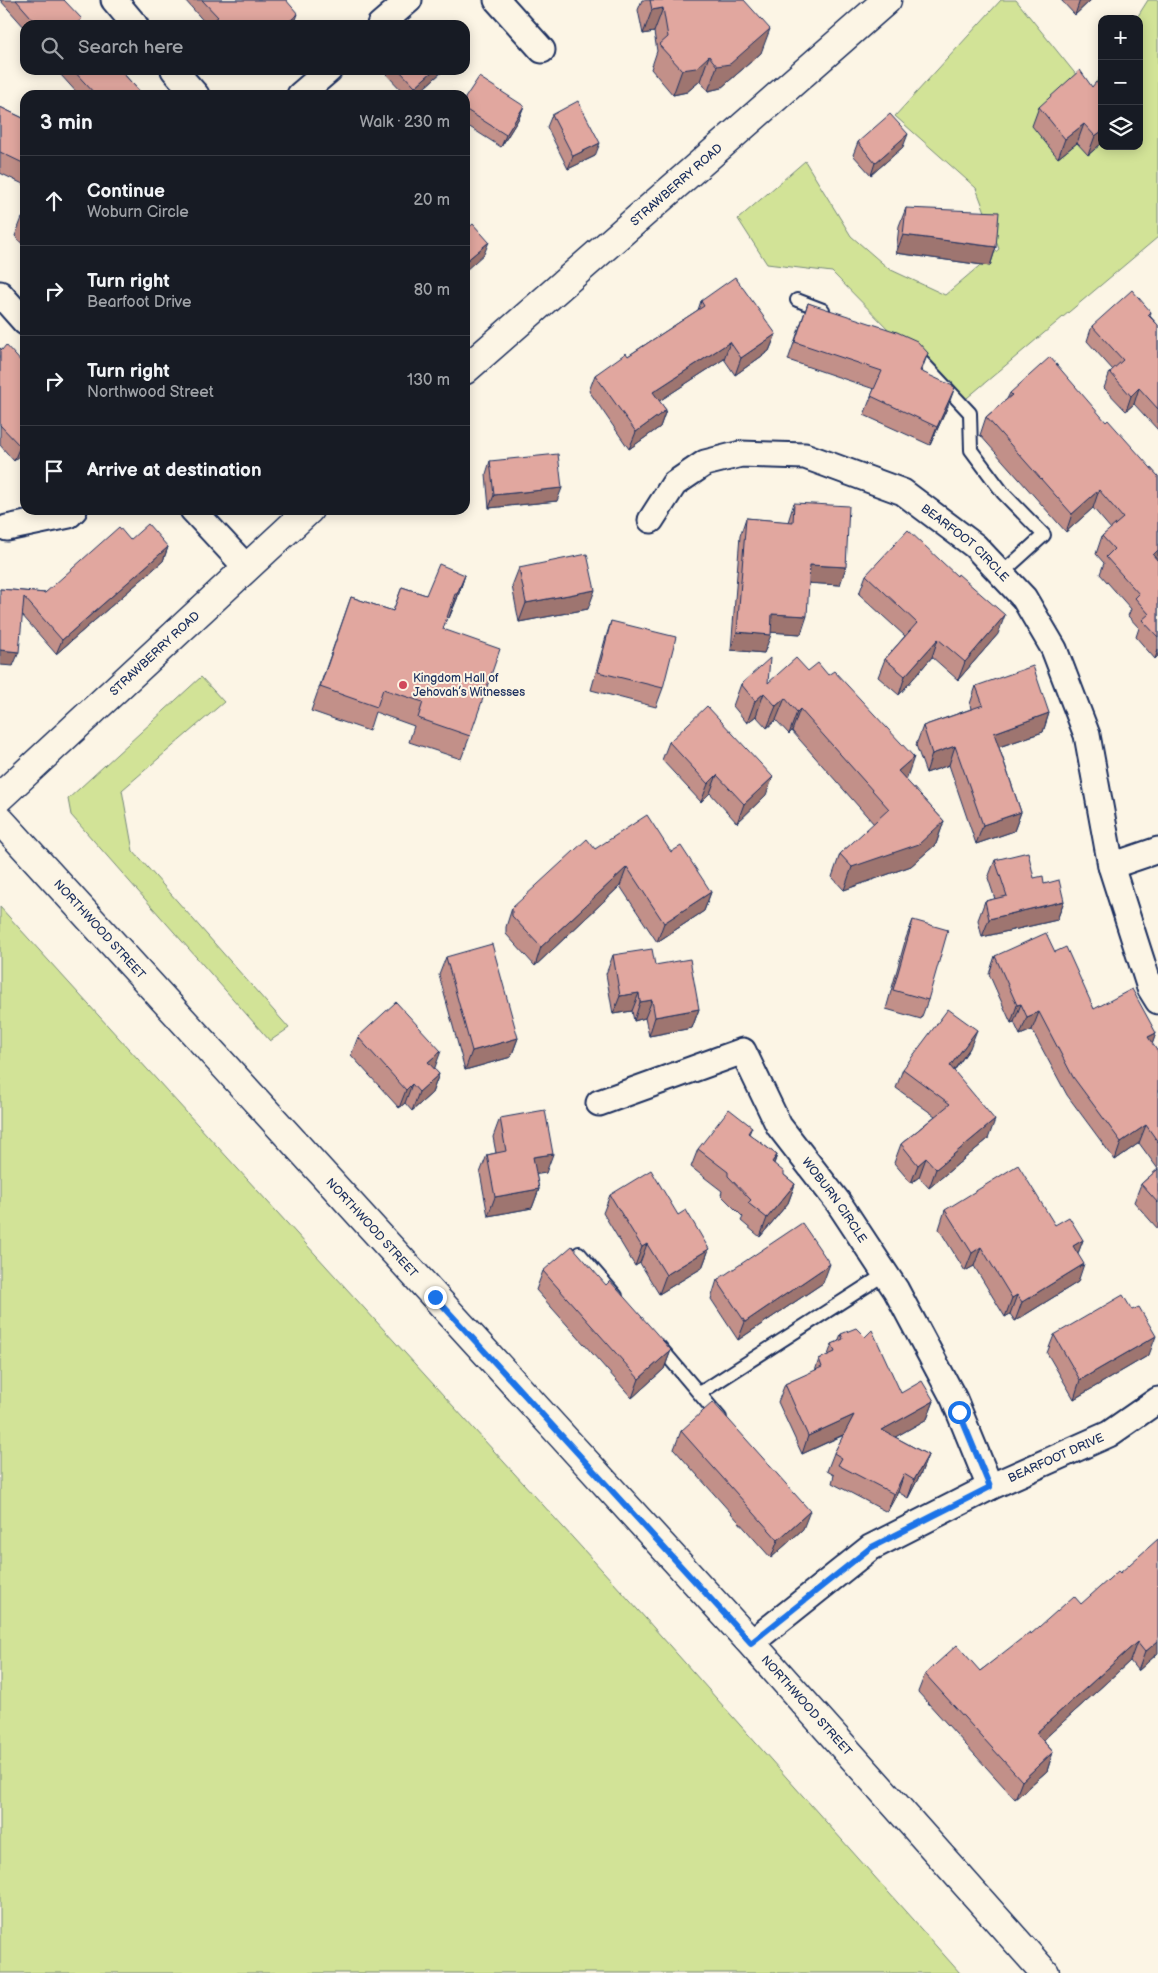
<!DOCTYPE html>
<meta charset="utf-8">
<style>
:root{--surface:#171b24;--page:#242831;--text:#f1f3f6;--muted:#9ea1a6;--line:#363941}
body{margin:0;font-family:"Balsamiq Sans",sans-serif;background:var(--page);color:var(--text)}
.controls{position:absolute;right:15px;top:15px;display:grid;overflow:hidden;border-radius:10px;box-shadow:0 2px 12px #0003}
.controls button{width:45px;height:45px;display:grid;place-items:center;padding:0;border:0;border-bottom:1px solid var(--line);background:var(--surface);color:var(--text);font:25px sans-serif}
.stop{position:absolute;width:15px;height:15px;margin:-11px;border:4px solid #1a73e8;border-radius:50%;background:#fff}
.stop.end{background:#1a73e8;border-color:#fff;box-shadow:0 1px 5px #0008}
.list{margin:0;padding:0;list-style:none}
h2{display:flex;justify-content:space-between;align-items:center;height:65px;margin:0;padding:0 20px;font-size:21px}
h2 small{font-size:16px;font-weight:400;color:var(--muted)}
.list li{display:grid;grid-template-columns:32px 1fr auto;gap:15px;align-items:center;box-sizing:border-box;height:90px;padding:0 20px;border-top:1px solid var(--line)}
.list b{display:block;font-size:19px;white-space:nowrap}
.list p{margin:0;font-size:16px;white-space:nowrap;color:var(--muted)}
.list em{font-size:16px;font-style:normal;color:var(--muted)}
.icon{flex:none;width:28px;height:28px;fill:none;stroke:currentColor;stroke-width:2;stroke-linecap:round;stroke-linejoin:round}
.map{position:relative;flex:none;width:1158px;height:1973px;overflow:hidden}
.search{position:absolute;background:var(--surface);box-shadow:0 2px 12px #0003;left:20px;top:20px;width:450px;height:55px;display:flex;align-items:center;gap:12px;box-sizing:border-box;padding:0 18px;border-radius:15px;color:var(--muted);font-size:19px}
.panel{position:absolute;background:var(--surface);box-shadow:0 2px 12px #0003;left:20px;top:90px;width:450px;height:425px;border-radius:15px}
.map>svg:first-child{display:block}
.green{fill:#d2e397;stroke:#76897a}
.lines{fill:none;stroke-linecap:round;stroke-linejoin:round}
.lane-casing{stroke:#1b2f5e;stroke-width:16}
.street-casing{stroke:#1b2f5e;stroke-width:29}
.secondary-casing{stroke:#1b2f5e;stroke-width:31}
.lane{stroke:#fcf5e5;stroke-width:12}
.street{stroke:#fcf5e5;stroke-width:25}
.secondary{stroke:#fcf5e5;stroke-width:28}
.wall{fill:#c29089;stroke:#1b2f5e}
.shaded-wall{fill:#9e756f;stroke:#1b2f5e}
.building{fill:#e1a79f;stroke:#1b2f5e}
.route{stroke:#1a73e8;stroke-width:6}
.poi-dot{fill:#d1495b;stroke:#fcf5e5;stroke-width:2}
.labels{text-anchor:middle;stroke-width:4;stroke-linejoin:round;paint-order:stroke}
.street-label{font-size:12px;fill:#1b2f5e;stroke:#fcf5e5}
.poi-label{font-size:12px;fill:#1b2f5e;stroke:#fcf5e5;text-anchor:start}
</style>
<div class="map">
<svg width="1158" height="1973" viewBox="0 0 1158 1973">
<rect width="100%" height="100%" fill="#fcf5e5"/>
<filter id="ink" filterUnits="userSpaceOnUse"><feTurbulence type="fractalNoise" baseFrequency=".02" numOctaves="2"/><feDisplacementMap in="SourceGraphic" scale="10" xChannelSelector="R" yChannelSelector="G"/><feConvolveMatrix kernelMatrix="1 2 1 2 8 2 1 2 1" color-interpolation-filters="sRGB"/></filter>
<g filter="url(#ink)">
<path class="green" d="M1001 0H1016L1090 92 1102 73V146H1139V19H1136L1148 0H1158V237L961 403 832 272 767 264 738 219 805 161 851 236 889 269 945 295 999 249 976 188 895 116Z
M201 677 224 702 122 790 133 851 289 1028 270 1041 71 815 68 799Z
M0 907 622 1592 960 1973H0Z"/>
<g class="lines">
<g class="lane-casing">
<path id="lane" d="M797 300 823 310
M913 352 970 413 971 450 1003 493 1044 535 1001 574
M579 1253 616 1296
M659 1346 720 1418
M700 1393 885 1274"/>
</g>
<g class="street-casing">
<g id="street">
<path d="M114 0 135 25"/>
<path d="M497 0 542 50"/>
<path d="M380 25 409 0"/>
<path d="M174 70 196 95"/>
<path d="M300 95 329 70"/>
<path d="M0 294 25 322"/>
<path d="M193 510 246 567"/>
<path id="s1" d="M651 520 674 484 705 463 741 454 805 456 903 492 975 546 1024 598 1054 649 1087 735 1111 866 1150 988 1158 1001"/>
<path d="M7 528 69 515 74 510"/>
<path d="M1111 866 1158 850"/>
<path id="s2" d="M599 1103 743 1051 779 1126 838 1202 896 1290 954 1399 990 1487"/>
<path id="s3" d="M751 1643 870 1548 990 1487 1109 1434 1158 1400"/>
</g>
</g>
<g class="secondary-casing">
<g id="secondary">
<path id="s4" d="M465 370 887 0"/>
<path id="s5" d="M0 797 309 510"/>
<path id="s6" d="M0 820 751 1643 1045 1973"/>
</g>
</g>
<use href="#lane" class="lane"/>
<use href="#street" class="street"/>
<use href="#secondary" class="secondary"/>
</g>
<path class="wall" d="M0 0H64L80 25H25V28Z
M185 0H286L294 25H207Z
M642 0H744L761 53 721 88 708 91 700 81 687 92 673 95 651 69 657 51 654 32 643 34 638 10Z
M1061 0H1091L1075 15Z
M61 70H120L143 95H79L60 74Z
M388 70H444L416 95H406L386 74Z
M1092 87 1102 89V143L1088 155 1077 143 1058 158 1032 126 1039 107Z
M465 98 524 106 519 118 501 147 465 124Z
M0 107 25 119V185L0 173Z
M552 115 595 156 568 169 547 127Z
M858 142 903 147 871 175 853 155Z
M906 208 996 247 990 266 896 253 899 226Z
M25 215V247L15 236 22 218Z
M701 301 776 334 769 351 735 375 724 359 659 401 666 410 660 427 629 449 589 391 595 375 628 356 698 310Z
M808 303 928 353 921 372 948 406 930 445 864 415 874 389 788 360Z
M1151 312 1150 316 1158 325V430L1134 404 1126 411 1104 388 1110 372 1113 370 1087 341 1092 326Z
M0 348 25 366V451L14 461 0 445Z
M1010 393 1106 422 1158 476V656L1155 659 1136 637 1139 628 1128 616 1131 609 1100 574 1104 563 1096 554 1102 536 1111 529 1093 508 1066 532 980 435 986 417 1007 399Z
M490 461 557 501 489 508 486 474Z
M794 503 840 585 809 583 801 634 771 632 764 653 731 650 740 536 746 518 788 522Z
M130 540 168 547 163 561 56 654 22 615 13 666 0 589 45 593Z
M519 568 588 609 519 622 512 586Z
M465 575 457 599 449 618 447 617 443 629 470 736 461 759 409 742 414 726 375 712 369 731 311 711 351 597 393 611 402 587 426 595Z
M866 575 998 634 958 680 932 657 899 695 878 677 885 659 905 636 859 594Z
M611 621 663 688 656 707 591 690 605 640Z
M768 683 906 780 944 821 936 844 911 866 844 890 832 877 840 854 874 824 792 731 789 734 776 720 767 728 756 716 747 723 733 706 741 684Z
M976 686 1049 713 1043 732 999 747 1021 812 1014 831 976 844 949 765 926 773 916 745 923 726 971 709 970 704Z
M669 742 766 795 737 823 710 793 701 802 662 760Z
M595 849 671 852 711 892 704 911 657 942 620 886 535 966 506 934V927L512 908Z
M995 860 1044 884 1064 901 1057 920 982 937 978 920 985 901 995 899 988 878Z
M913 920 928 1000 921 1019 886 1009 906 938Z
M1055 952 1094 1009 1156 1033 1152 1044 1158 1052V1229L1134 1202 1141 1184 1158 1169 1139 1143 1115 1160 1067 1095 1032 1030 1020 1035 1014 1022 1011 1023 989 974 995 956Z
M613 955 655 965 699 1009 692 1028 649 1036 645 1018 634 1021 632 1011 613 1014 606 974Z
M446 957 518 1038 511 1057 465 1070 439 975Z
M358 1037 434 1069 439 1074 432 1093 412 1111 405 1103 399 1108 351 1055Z
M970 1048 954 1071 988 1139 929 1188 919 1177 911 1183 894 1163 901 1144 935 1116 896 1088 903 1069Z
M500 1118 546 1173 536 1174 539 1189 532 1208 488 1216 480 1173 487 1155 496 1153 493 1137Z
M752 1127 749 1134 777 1155 774 1164 784 1175 795 1184 788 1203 760 1237 741 1221 743 1217 721 1195 722 1191 691 1167 698 1149Z
M610 1195 678 1215 709 1249 702 1268 659 1294 640 1263 635 1266 603 1213Z
M945 1210 1055 1225 1083 1240 1078 1253V1282L1015 1321 1010 1314 1005 1317 974 1266 965 1271 939 1229Z
M543 1271 606 1285 671 1350 664 1369 632 1398 536 1290Z
M717 1280 823 1283 738 1340 711 1299Z
M841 1334 901 1393 934 1401 927 1419 895 1437 928 1455 921 1473 908 1498 898 1492 887 1512 832 1483 834 1475 827 1471 834 1453 844 1435 802 1454 778 1402 785 1384 815 1371 819 1359 828 1355 832 1344 838 1342Z
M1054 1335 1149 1355 1074 1399 1047 1353Z
M681 1431 803 1529 771 1558 674 1449Z
M1081 1604 1158 1653 1138 1671 1130 1661 1043 1740 1053 1752 1047 1771 1015 1799 918 1692 925 1674 980 1671 1031 1634Z"/>
<path class="shaded-wall" d="M1080 0H1091L1075 15Z
M663 8 654 32 643 34 652 10Z
M298 14 294 25H285Z
M770 29 761 53 721 88 708 91 717 66Z
M709 56 700 81 687 92 673 95 682 70Z
M434 70H444L416 95H412L415 87Z
M524 106 519 118 501 147 506 135Z
M1084 124 1077 143 1058 158 1065 139Z
M1102 131V143L1088 155 1095 136Z
M908 134 903 147 871 175 875 163Z
M600 143 595 156 568 169 573 156Z
M903 235 996 247 990 266 896 253Z
M489 242 484 254 465 271V262Z
M776 334 769 351 735 375 741 358Z
M730 342 724 359 647 409 653 392Z
M955 387 948 406 930 445 937 427Z
M1139 388 1134 404 1126 411 1131 396Z
M666 410 660 427 629 449 636 432Z
M25 441V451L14 461 20 446Z
M562 488 557 501 489 508 494 495Z
M1099 490 1093 508 1066 532 1072 514Z
M168 547 163 561 56 654 62 640Z
M1158 550V562L1153 555Z
M810 565 846 567 840 585 804 583Z
M465 575 457 599 449 618 457 594Z
M595 590 588 609 519 622 526 603Z
M772 614 807 616 801 634 766 632Z
M1005 615 998 634 958 680 965 662Z
M737 632 771 635 764 653 731 650Z
M938 639 932 657 899 695 905 676Z
M0 650 19 652 13 666 0 665Z
M1158 650V656L1155 659Z
M764 693 756 716 747 723 755 701Z
M785 698 776 720 767 728 776 706Z
M800 709 792 731 789 734 797 712Z
M1049 713 1043 732 987 751 994 733Z
M955 746 949 765 926 773 932 754Z
M914 757 906 780 898 771Z
M717 775 710 793 701 802 708 784Z
M773 777 766 795 737 823 744 804Z
M1021 812 1014 831 976 844 983 825Z
M944 821 936 844 911 866 844 890 852 867Z
M627 867 620 886 535 966 541 947Z
M711 892 704 911 657 942 664 923Z
M1064 901 1057 920 982 937 989 919Z
M639 993 632 1011 613 1014 620 996Z
M652 1000 645 1018 634 1021 640 1002Z
M1021 1004 1014 1022 1011 1023 1017 1005Z
M699 1009 692 1028 649 1036 655 1017Z
M1039 1012 1032 1030 1020 1035 1027 1017Z
M977 1030 970 1048 943 1085 950 1066Z
M1156 1033 1150 1051 1148 1037Z
M518 1038 511 1057 465 1070 472 1051Z
M441 1051 434 1070 428 1062Z
M439 1074 432 1093 412 1111 419 1092Z
M412 1084 405 1103 399 1108 406 1090Z
M995 1120 988 1139 929 1188 936 1169Z
M1146 1125 1139 1143 1115 1160 1121 1142Z
M553 1154 546 1173 526 1176 533 1157Z
M777 1155 770 1174 772 1162Z
M926 1158 919 1177 911 1183 918 1165Z
M795 1184 788 1203 760 1237 767 1218Z
M539 1189 532 1208 488 1216 495 1197Z
M1083 1240 1076 1259 1073 1246Z
M647 1244 640 1263 635 1266 642 1247Z
M981 1247 974 1266 965 1271 972 1253Z
M709 1249 702 1268 659 1294 666 1275Z
M830 1264 823 1283 738 1340 745 1322Z
M1084 1264 1078 1282 1015 1321 1022 1302Z
M1017 1295 1010 1314 1005 1317 1012 1298Z
M1156 1336 1149 1355 1074 1399 1080 1380Z
M671 1350 664 1369 632 1398 639 1379Z
M934 1401 927 1419 876 1448 882 1430Z
M854 1415 847 1433 802 1454 808 1436Z
M928 1455 921 1473 908 1498 914 1480Z
M904 1474 898 1492 887 1512 894 1494Z
M810 1511 803 1529 771 1558 778 1540Z
M1158 1641V1653L1138 1671 1145 1652Z
M1137 1642 1130 1661 1030 1752 1036 1733Z
M1053 1752 1047 1771 1015 1799 1022 1781Z"/>
<path class="building" d="M16 0H64L82 19 77 23 79 25H38Z
M202 0H286L298 14 285 25H218L214 20 218 17Z
M650 0H744L770 29 730 64 717 66 709 56 696 68 682 70 659 45 668 37 663 8 652 10Z
M73 70H120L143 95H96Z
M399 70H434L415 87Z
M1080 70 1092 87 1096 82 1102 89V131L1095 136 1084 124 1065 139 1039 107Z
M479 77 524 106 506 135 465 109V98Z
M578 101 600 143 573 156 552 115Z
M0 107 25 119V164L0 152Z
M890 114 908 134 875 163 858 142Z
M906 208 999 212 996 247 903 235Z
M25 215V221L22 218Z
M473 224 489 242 465 262V229L466 230Z
M735 277 776 334 741 358 730 342 653 392 666 410 636 432 595 375 626 353 628 356 704 306 701 301Z
M1132 290 1151 312 1148 315 1158 325V409L1139 388 1131 396 1110 372 1123 360 1092 326Z
M808 303 897 332 917 341 928 353 920 371 955 387 937 427 871 396 882 371 795 342Z
M6 345 25 366V370L23 372 25 374V441L20 446 0 425V348L2 350Z
M1050 357 1106 422 1108 420 1158 476V550L1153 555 1158 561V637L1142 620 1149 614 1135 598 1139 594 1106 557 1114 549 1102 536 1123 518 1099 490 1072 514 986 417 1012 395 1010 393Z
M558 454 562 488 494 495 490 461Z
M794 503 849 506 846 567 810 565 807 616 772 614 771 635 737 632 746 518 793 522Z
M148 524 168 547 62 640 24 597 19 652 0 650V589L45 593 119 527 130 540Z
M908 530 957 576 958 574 1005 615 965 662 938 639 905 676 885 659 917 623 866 575Z
M587 554 595 590 526 603 519 568Z
M439 564 465 575 457 594H455L443 629 500 649 470 736 418 718 423 702 383 689 377 707 320 687 351 597 393 611 402 587 426 595Z
M611 621 676 637 663 688 598 672Z
M770 658 768 683 796 658 808 671 818 663 828 675 834 671 914 757 898 771 944 821 919 844 852 867 840 854 889 809 800 709 797 712 785 698 776 706 764 693 755 701 741 684Z
M1033 666 1049 713 994 733 1021 812 983 825 955 746 932 754 923 726 983 705 976 686Z
M707 706 773 777 744 804 717 775 708 784 669 742Z
M647 815 671 852 681 846 711 892 664 923 627 867 541 947 512 916V908L587 839 595 849Z
M1028 852 1034 878 1043 876 1044 884 1059 880 1064 901 989 919 985 901 1007 896 995 860Z
M913 920 948 930 928 1000 893 990Z
M1046 933 1055 952 1066 947 1094 1009 1132 989 1156 1033 1148 1037 1158 1052V1142L1146 1125 1121 1142 1073 1077 1039 1012 1027 1017 1021 1004 1017 1005 995 956Z
M492 944 518 1038 472 1051 446 957Z
M652 949 655 965 690 959 699 1009 655 1017 652 1000 640 1002 639 993 620 996 613 955Z
M396 1002 441 1051 428 1062 439 1074 419 1092 412 1084 406 1090 358 1037Z
M948 1009 977 1030 950 1066 995 1120 936 1169 926 1158 918 1165 901 1144 950 1104 903 1069Z
M729 1109 752 1127 748 1133 777 1155 772 1162 784 1172V1175L795 1184 767 1218 748 1203 751 1200 728 1176V1172L698 1149Z
M545 1110 553 1154 533 1157 539 1189 495 1197 487 1155 506 1151 500 1118Z
M1018 1165 1055 1225 1069 1217 1083 1240 1073 1246 1084 1264 1022 1302 1017 1295 1012 1298 981 1247 972 1253 945 1210Z
M1158 1169V1203L1141 1184Z
M651 1170 678 1215 686 1210 709 1249 666 1275 647 1244 642 1247 610 1195Z
M802 1223 830 1264 745 1322 717 1280Z
M572 1246 606 1285 610 1281 671 1350 639 1379 543 1271Z
M1123 1295 1132 1310 1139 1307 1156 1336 1080 1380 1054 1335Z
M856 1328 865 1337 872 1330 901 1393 922 1381 934 1401 882 1430 928 1455 914 1480 904 1474 894 1494 838 1465 842 1458 834 1453 854 1415 808 1436 785 1384 822 1367 819 1359 835 1352 832 1344 843 1339 841 1334Z
M713 1402 810 1511 778 1540 681 1431Z
M1158 1539V1641L1145 1652 1137 1642 1036 1733 1053 1752 1022 1781 925 1674 957 1645 980 1671 1030 1632 1031 1634 1074 1596 1081 1604 1118 1571 1120 1573Z"/>
</g>
<g class="lines" filter="url(#ink)">
<path class="route" d="M435 1297 751 1643 870 1548 990 1487 959 1412"/>
</g>
<circle class="poi-dot" cx="403" cy="685" r="5"/>
<g class="labels">
<g class="street-label">
<text dy="4" stroke="none"><textPath href="#s4" startOffset="281">STRAWBERRY ROAD</textPath></text>
<text dy="4" stroke="none"><textPath href="#s1" startOffset="366">BEARFOOT CIRCLE</textPath></text>
<text dy="4" stroke="none"><textPath href="#s5" startOffset="211">STRAWBERRY ROAD</textPath></text>
<text dy="4" stroke="none"><textPath href="#s6" startOffset="148">NORTHWOOD STREET</textPath></text>
<text dy="4" stroke="none"><textPath href="#s2" startOffset="329">WOBURN CIRCLE</textPath></text>
<text dy="4" stroke="none"><textPath href="#s6" startOffset="552">NORTHWOOD STREET</textPath></text>
<text dy="4" stroke="none"><textPath href="#s3" startOffset="359">BEARFOOT DRIVE</textPath></text>
<text dy="4" stroke="none"><textPath href="#s6" startOffset="1198">NORTHWOOD STREET</textPath></text>
</g>
<g class="poi-label">
<text x="413" y="682">Kingdom Hall of<tspan x="413" dy="14">Jehovah’s Witnesses</tspan></text>
</g>
</g>
</svg>
<div class="controls">
<button>+</button>
<button>−</button>
<button><svg class="icon" aria-label="layers" viewBox="0 0 24 24"><path d="M12 4l9 5-9 5-9-5zM3 14l9 5 9-5"/></svg></button>
</div>
<div class="stop" style="left:959px;top:1412px"></div>
<div class="stop end" style="left:435px;top:1297px"></div>
<div class="search"><svg class="icon" aria-label="search" viewBox="0 0 24 24"><circle cx="10" cy="10" r="6"/><path d="M15 15l6 6"/></svg>Search here</div>
<section class="panel">
<h2>3 min<small>Walk · 230 m</small></h2>
<ul class="list">
<li><svg class="icon" aria-label="ahead" viewBox="0 0 24 24"><path d="M12 20V5M6 11l6-6 6 6"/></svg><div><b>Continue</b><p>Woburn Circle</p></div><em>20 m</em></li>
<li><svg class="icon" aria-label="right" viewBox="0 0 24 24"><path d="M7 20v-9h11M14 6l5 5-5 5"/></svg><div><b>Turn right</b><p>Bearfoot Drive</p></div><em>80 m</em></li>
<li><svg class="icon" aria-label="right" viewBox="0 0 24 24"><path d="M7 20v-9h11M14 6l5 5-5 5"/></svg><div><b>Turn right</b><p>Northwood Street</p></div><em>130 m</em></li>
<li><svg class="icon" aria-label="arrive" viewBox="0 0 24 24"><path d="M6 21V4h12l-3 4 3 4H6"/></svg><div><b>Arrive at destination</b></div></li>
</ul>
</section>
</div>
